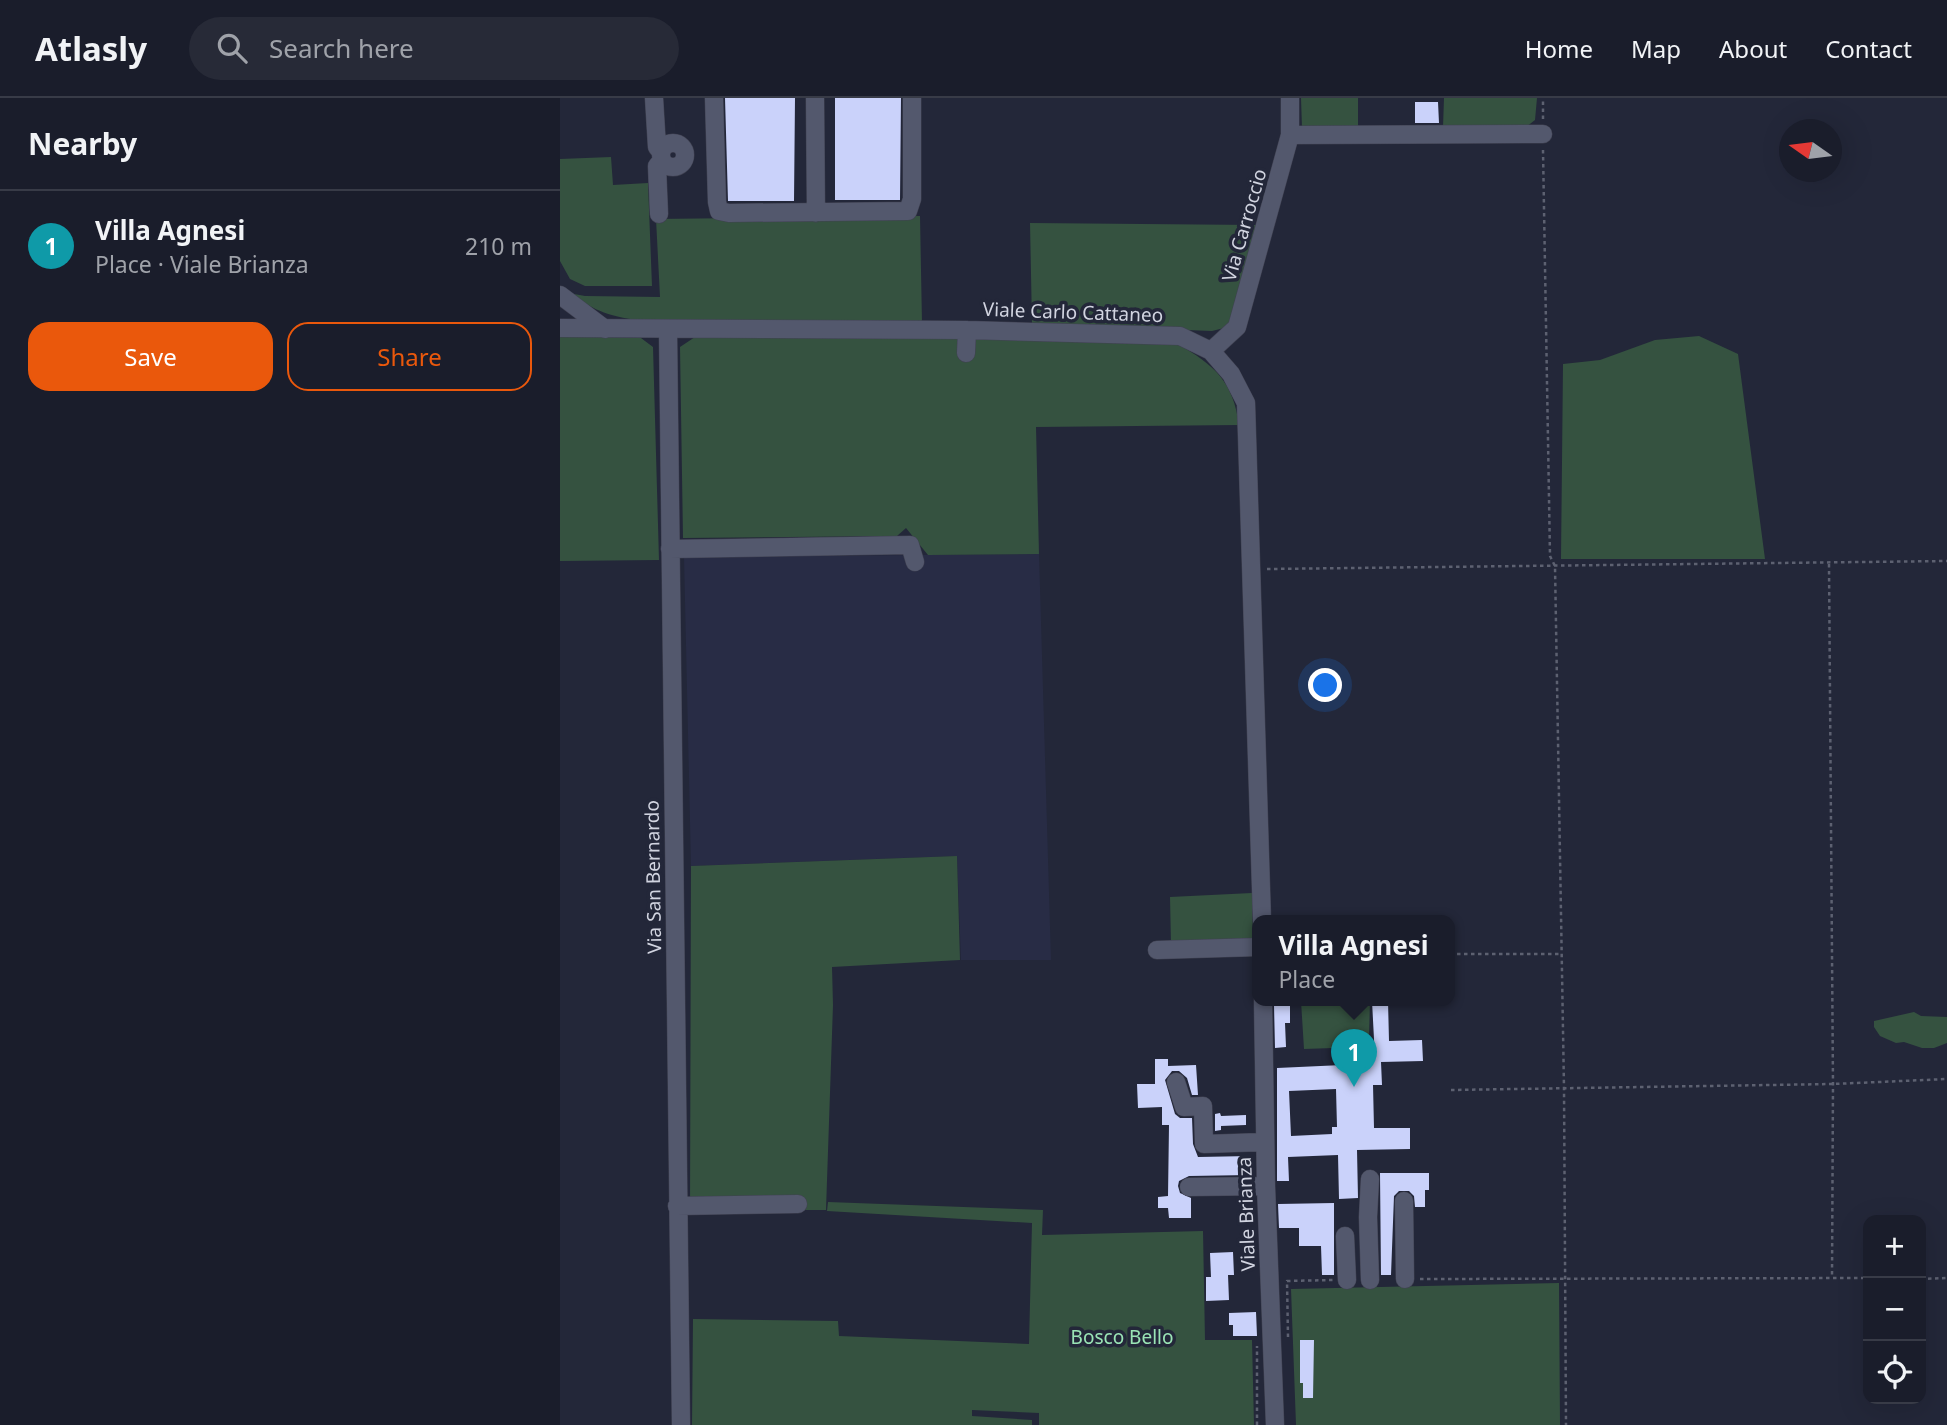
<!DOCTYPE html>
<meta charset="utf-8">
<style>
:root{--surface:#1a1d2b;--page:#272a37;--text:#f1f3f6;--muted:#9fa2a9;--line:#383b47;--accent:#ea580c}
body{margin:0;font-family:"Noto Sans",sans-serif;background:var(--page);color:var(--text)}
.controls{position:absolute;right:21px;bottom:21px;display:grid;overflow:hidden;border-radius:14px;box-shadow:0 7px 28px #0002}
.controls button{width:63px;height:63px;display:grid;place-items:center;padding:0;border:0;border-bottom:2px solid var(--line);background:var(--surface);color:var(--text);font:35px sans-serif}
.compass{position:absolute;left:1219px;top:21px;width:63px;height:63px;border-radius:50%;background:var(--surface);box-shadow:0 7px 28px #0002;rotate:284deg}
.you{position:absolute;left:766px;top:588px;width:24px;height:24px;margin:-18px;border:5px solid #fff;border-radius:50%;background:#1a73e8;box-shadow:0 0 0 10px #1a73e833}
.badge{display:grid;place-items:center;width:46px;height:46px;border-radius:50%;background:var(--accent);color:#fff;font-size:23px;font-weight:700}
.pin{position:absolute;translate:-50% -58px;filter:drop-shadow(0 2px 4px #0008)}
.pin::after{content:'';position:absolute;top:37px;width:24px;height:21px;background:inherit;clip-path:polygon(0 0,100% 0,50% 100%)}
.popup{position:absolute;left:692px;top:817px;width:203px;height:91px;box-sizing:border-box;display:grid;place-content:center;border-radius:14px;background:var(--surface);filter:drop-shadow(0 2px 5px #0005);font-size:23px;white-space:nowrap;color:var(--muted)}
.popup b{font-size:26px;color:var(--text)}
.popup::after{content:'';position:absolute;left:50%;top:100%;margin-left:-14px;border:14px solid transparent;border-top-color:var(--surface)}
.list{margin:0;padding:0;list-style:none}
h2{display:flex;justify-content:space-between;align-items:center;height:91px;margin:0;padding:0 28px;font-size:30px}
h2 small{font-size:23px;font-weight:400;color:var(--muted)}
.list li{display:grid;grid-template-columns:46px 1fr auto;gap:21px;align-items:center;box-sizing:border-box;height:112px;padding:0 28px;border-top:2px solid var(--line)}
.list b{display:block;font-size:26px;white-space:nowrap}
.list p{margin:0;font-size:23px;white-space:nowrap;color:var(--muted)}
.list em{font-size:23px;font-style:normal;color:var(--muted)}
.actions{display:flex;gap:14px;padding:21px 28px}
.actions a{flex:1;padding:16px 0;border:2px solid var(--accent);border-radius:21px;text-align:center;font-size:24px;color:var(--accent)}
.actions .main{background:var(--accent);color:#fff}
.icon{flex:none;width:38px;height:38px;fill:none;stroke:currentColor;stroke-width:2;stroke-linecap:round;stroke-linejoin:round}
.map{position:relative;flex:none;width:1387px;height:1327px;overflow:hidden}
header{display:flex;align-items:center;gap:42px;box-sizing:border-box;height:98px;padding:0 35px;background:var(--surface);border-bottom:2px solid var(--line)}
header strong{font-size:33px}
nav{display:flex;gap:38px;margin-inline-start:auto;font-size:24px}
.search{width:490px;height:63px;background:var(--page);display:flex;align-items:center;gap:18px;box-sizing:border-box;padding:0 24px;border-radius:38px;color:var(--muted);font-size:26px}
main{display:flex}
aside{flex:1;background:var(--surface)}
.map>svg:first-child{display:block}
.built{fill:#282c45}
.green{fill:#355240}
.building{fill:#cad2fa;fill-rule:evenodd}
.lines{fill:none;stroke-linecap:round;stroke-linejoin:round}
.minor-casing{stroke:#404252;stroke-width:19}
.path{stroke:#5d6171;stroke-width:2.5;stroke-dasharray:3.5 3.5;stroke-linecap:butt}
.minor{stroke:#53586d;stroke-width:18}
.labels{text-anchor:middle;stroke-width:7;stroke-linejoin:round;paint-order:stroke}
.street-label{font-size:19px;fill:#d1d4e0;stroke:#232739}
.park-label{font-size:19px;fill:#9ae4b5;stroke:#232739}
</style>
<header>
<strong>Atlasly</strong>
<div class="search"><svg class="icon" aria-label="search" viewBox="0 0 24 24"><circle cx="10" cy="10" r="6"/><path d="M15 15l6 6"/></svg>Search here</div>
<nav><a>Home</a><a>Map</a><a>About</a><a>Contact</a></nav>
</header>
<main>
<aside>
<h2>Nearby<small></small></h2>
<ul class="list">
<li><span class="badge" style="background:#0f9aa8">1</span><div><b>Villa Agnesi</b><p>Place · Viale Brianza</p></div><em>210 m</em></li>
</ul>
<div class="actions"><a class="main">Save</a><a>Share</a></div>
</aside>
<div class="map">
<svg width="1387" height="1327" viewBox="0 0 1387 1327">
<rect width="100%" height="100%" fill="#232739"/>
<path class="built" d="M479 456 491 862H401L397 758 131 768 124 459Z"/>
<path class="green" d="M741 0H798V30H742Z
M884 0H977L975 22 966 29H883Z
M51 59 53 87 88 85 92 188H25L10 181 0 163V61Z
M360 118 362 225 75 222C40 216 30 210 3 189L14 196 25 198 100 199 96 121Z
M470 125 696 127 670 225 664 230 652 233 472 226Z
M0 238 81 240 93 249 99 462 0 463Z
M1139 238 1178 256 1205 461H1001L1003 266 1040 262 1095 242Z
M135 239H412L618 246C655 268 673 283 679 327L476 329 479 456 368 457 346 430 337 438 123 440 120 249Z
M397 758 400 862 272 869 273 907 266 1112H130L131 768Z
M692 795 693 844 611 847 610 799Z
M741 903H810L809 941 802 949 744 951Z
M1354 914 1361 918 1387 919V945L1374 950H1362L1344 944 1336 945 1320 938 1314 929V923Z
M268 1104 483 1112 482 1137 643 1133 645 1242H692L694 1327H479V1315L412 1312V1318L472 1322V1327H132L133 1221 278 1223 279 1238 469 1246 472 1125 267 1113Z
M999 1185 1000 1327H736L731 1191Z"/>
<path class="building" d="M165 0H235L234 103H168Z
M275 0H341L340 102H275Z
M855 4H878L879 25H855Z
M812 903H828L829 943 862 942 863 963 821 964 822 987H813L814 1030H850V1051L797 1052 798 1100 779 1101 778 1057 728 1059 729 1083H717V970L804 966 803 960H815ZM776 991 777 1029H772V1036L731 1038 729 993Z
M714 907H730V925H725L726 949 715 950Z
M595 961H608V968L636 967 638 997H632L627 980 619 973H612L605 982 615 1016 620 1020H632L633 1046 638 1059 690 1058V1077L629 1078 619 1083 618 1088 620 1095 631 1100V1120H609L608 1110H598V1099L608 1098 609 1027H602V1009L578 1010 577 986H595Z
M660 1015 661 1018 686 1017V1027L661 1028V1032L655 1033V1016Z
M820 1075H869V1092H865V1109H855L854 1098 849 1093H839L834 1098 831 1177H821Z
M774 1105V1177H762L761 1148H739V1130H719L718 1106Z
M673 1154 674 1177H668L669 1202 646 1203V1179H651L650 1155Z
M696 1214 697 1238H673V1227H669V1215Z
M740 1242H754L753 1300H743V1285H740Z"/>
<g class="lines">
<g class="minor-casing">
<path id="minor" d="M94 0 97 49 101 54
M154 0 157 104 159 113 169 115 348 113 352 101V0
M255 0 256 115
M730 37 983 36
M101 57a12 12 0 1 1 24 0a12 12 0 1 1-24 0Z
M99 116 97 68 102 62
M0 197 45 231
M0 230 407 232 620 238 651 253 671 276 686 305 702 823
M108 231 121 1327
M651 253 677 229 730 37V0
M406 255 407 232
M110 451 350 447 355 464
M597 852 698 849
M703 903 706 1088 715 1327
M616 984 624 1009 643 1008 644 1046 704 1044
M810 1081 808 1119 810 1182
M629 1089 706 1088
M844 1103 845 1181
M117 1108 238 1106
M785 1138 787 1182"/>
</g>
<path class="path" d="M983 21V0
M983 52 990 458 995 468 1004 990 1006 1327
M1269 466 1273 986 1272 1180
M707 471 1387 463
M890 856H1002
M891 992 1273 986 1387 981
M860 1181 1308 1180
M1361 1181 1387 1180
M728 1239 727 1183 773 1182
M697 1327V1248"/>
<use href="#minor" class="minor"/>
</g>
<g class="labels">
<g class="street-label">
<text transform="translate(684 127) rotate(-74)" y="7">Via Carroccio</text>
<text transform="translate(513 214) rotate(2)" y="7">Viale Carlo Cattaneo</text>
<text transform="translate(93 779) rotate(-91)" y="7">Via San Bernardo</text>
<text transform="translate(686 1116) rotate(-92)" y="7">Viale Brianza</text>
</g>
<g class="park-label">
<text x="562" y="1246">Bosco Bello</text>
</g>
</g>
</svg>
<div class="controls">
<button>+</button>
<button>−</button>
<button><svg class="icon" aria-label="locate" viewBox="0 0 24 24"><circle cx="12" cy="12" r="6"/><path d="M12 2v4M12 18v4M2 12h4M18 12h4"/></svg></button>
</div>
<svg class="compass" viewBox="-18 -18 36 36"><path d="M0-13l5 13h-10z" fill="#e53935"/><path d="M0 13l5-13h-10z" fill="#9fa2a9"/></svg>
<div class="you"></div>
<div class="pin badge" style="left:794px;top:989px;background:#0f9aa8">1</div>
<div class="popup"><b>Villa Agnesi</b>Place</div>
</div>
</main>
